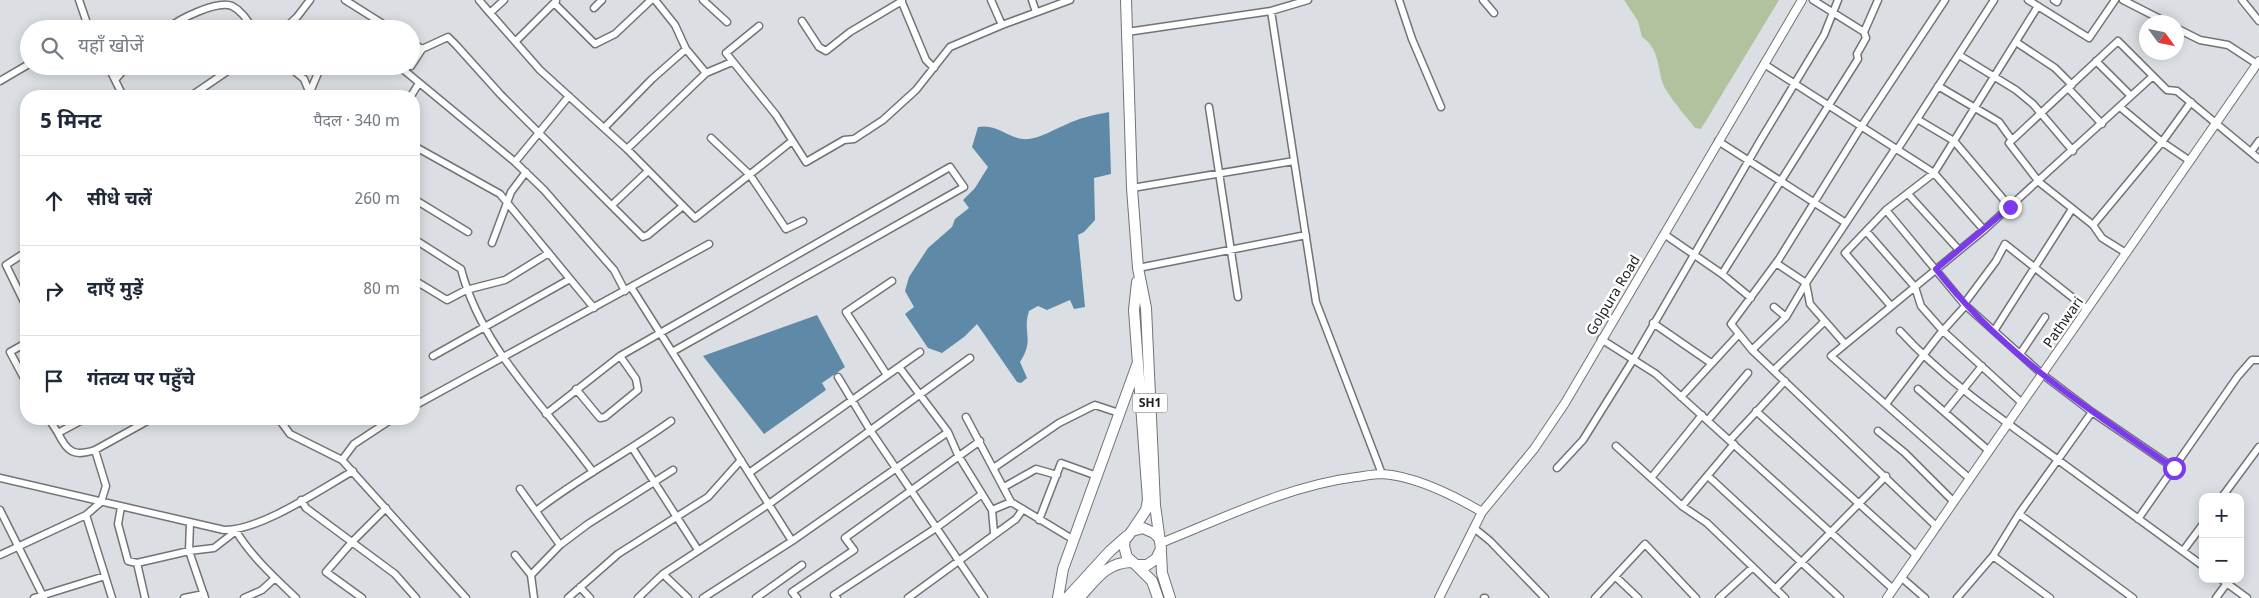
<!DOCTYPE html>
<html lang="hi">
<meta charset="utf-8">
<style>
:root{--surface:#fff;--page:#f6f6f7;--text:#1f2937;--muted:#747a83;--line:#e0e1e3}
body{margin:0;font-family:Georgia,"Noto Sans Devanagari",serif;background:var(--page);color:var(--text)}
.controls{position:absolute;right:15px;bottom:15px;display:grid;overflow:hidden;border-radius:10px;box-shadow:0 2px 12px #0003}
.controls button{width:45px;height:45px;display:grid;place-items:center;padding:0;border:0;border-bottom:1px solid var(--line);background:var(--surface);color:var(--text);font:25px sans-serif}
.compass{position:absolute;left:2139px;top:15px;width:45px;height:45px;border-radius:50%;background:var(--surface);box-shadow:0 2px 12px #0003;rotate:123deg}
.stop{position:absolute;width:15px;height:15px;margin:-11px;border:4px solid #7c3aed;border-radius:50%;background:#fff}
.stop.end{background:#7c3aed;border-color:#fff;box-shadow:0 1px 5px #0008}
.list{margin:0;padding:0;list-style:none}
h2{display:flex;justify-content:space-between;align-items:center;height:65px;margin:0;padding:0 20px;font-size:21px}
h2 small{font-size:16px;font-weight:400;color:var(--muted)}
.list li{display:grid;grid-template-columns:32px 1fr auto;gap:15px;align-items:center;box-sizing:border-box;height:90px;padding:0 20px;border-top:1px solid var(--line)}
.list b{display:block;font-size:19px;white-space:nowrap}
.list em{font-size:16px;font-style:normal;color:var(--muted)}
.icon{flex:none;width:28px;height:28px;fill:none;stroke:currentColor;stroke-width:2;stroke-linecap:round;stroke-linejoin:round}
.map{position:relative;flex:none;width:2259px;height:598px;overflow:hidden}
.search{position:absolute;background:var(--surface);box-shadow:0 2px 12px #0003;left:20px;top:20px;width:400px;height:55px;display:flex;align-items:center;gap:12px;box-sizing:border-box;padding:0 18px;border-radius:28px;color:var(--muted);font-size:19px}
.panel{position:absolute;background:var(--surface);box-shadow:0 2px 12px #0003;left:20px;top:90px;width:400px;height:335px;border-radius:20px}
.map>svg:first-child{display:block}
.green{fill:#b0c39e}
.water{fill:#5e89a7}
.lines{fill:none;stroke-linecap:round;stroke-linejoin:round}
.minor-casing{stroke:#707478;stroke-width:9}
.tertiary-casing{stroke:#707478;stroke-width:10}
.primary-casing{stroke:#707478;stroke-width:12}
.minor{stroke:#fff;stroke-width:6}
.tertiary{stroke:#fff;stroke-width:8}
.primary{stroke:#fff;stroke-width:10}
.route{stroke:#7c3aed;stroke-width:6}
.labels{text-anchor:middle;stroke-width:5;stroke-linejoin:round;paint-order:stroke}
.shield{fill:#fff;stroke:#626264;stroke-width:1}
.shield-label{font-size:12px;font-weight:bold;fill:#1e1f21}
.street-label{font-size:14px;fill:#1e1f21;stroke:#fff}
</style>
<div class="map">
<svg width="2259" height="598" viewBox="0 0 2259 598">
<rect width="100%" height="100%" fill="#dbdfe3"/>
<path class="green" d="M1624 0H1779L1701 129 1695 128C1686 116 1674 103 1666 90 1656 73 1662 50 1642 37L1638 21Z"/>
<path class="water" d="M1109 112 1111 174 1094 178 1095 220 1084 232 1078 235 1085 307 1074 309 1070 300 1047 310 1038 306 1029 311C1022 333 1035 339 1020 362L1027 378 1021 383 1017 382 977 324 964 337 942 353 928 348 905 314 914 307 905 291 909 277 928 248 952 227 955 219 969 208 963 200 975 188 988 167 972 147 978 127C1000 123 1009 141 1029 139 1042 137 1053 130 1065 125 1079 118 1094 115 1109 112Z
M817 315 845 367 822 383 826 390 764 434 703 356Z"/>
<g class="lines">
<g class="minor-casing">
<path id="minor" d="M79 0 89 29
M345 0 391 29
M479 0 490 13
M504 0 490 13 540 70 627 149
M655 0 675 25 686 49 706 73
M703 0 727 22
M901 0 926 60 934 68
M991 0 1002 25
M1032 0 1036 12
M1399 0 1412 39 1441 107
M1483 0 1494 13
M1813 0 1864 32
M2028 0 2089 38 2115 0
M2054 0 2057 2 2058 0
M2123 0 2166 22
M2242 0 2259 21
M554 3 595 44 615 34 651 0
M594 8 602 0
M1271 11 1316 302 1382 474
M802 21 819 47 826 51 850 32 902 1
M759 26 726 53 776 115 806 162 844 140 854 139 883 120 916 90 950 47 1002 25 1070 0
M2176 28 2200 40 2228 45 2257 64
M167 29C179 19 217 0 232 6 242 11 247 20 253 29
M284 29 297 17 310 0
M1127 32 1271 11 1308 0
M516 41 556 1
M411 42 422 49
M2016 42 2055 68 2072 85
M1959 55 2016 90 2033 104 2073 151
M2096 61 2131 96
M732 62 706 73 627 149 695 218 792 141
M1764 64 1934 173 1984 230
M108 66 123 96
M288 66 304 79 311 96
M399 66 515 162 544 190 614 270 625 291
M411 66 422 49 448 37 456 45 501 95 643 237 648 235 683 206
M115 80 127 66
M0 81 29 64
M1938 86 1999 122 2012 140
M2068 88 2102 124
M310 92 318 73V66
M191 96 235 66
M411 96 419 83
M1209 107 1238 297
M2120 107 2162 142 2190 161
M1917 119 1954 141 2010 207
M604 128 652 79 686 49
M711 138 750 175 786 229 803 221
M1718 141 1846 223
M414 146 500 194 594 308
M1897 150 1994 0
M2251 152 2259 141
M515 162 569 96
M1132 188 1294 161
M1908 194 1959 250
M414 199 468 232
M612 205 648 171
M1886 210 1964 304 2042 374 2092 412 2174 468
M2093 225 2039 182 2009 143 2118 41 2167 90 2177 91 2259 159
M1866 231 1915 287 1921 306 1943 331 2022 403
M1664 234 1722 274 1751 298
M414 239 461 269C482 350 546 407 593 472
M492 243 511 192 526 172
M26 252 6 265 26 306
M2126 253 2102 238 2093 225 2162 142 2191 102
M1776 263 1806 283 1895 149
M1138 268 1306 235
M1722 274 1858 59 1857 54 1866 38 1864 32 1878 0
M414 280 447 300 466 290 505 280 549 253
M1806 283 1810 304 1845 344
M631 287 792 541
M1964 304 1996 261 2005 244 2087 309
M1891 306 1845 253 1886 210 1934 173 2038 6
M1786 317 1806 283
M1653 323 1711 363
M1900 331C1942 377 1993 413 2043 449 2096 488 2150 527 2203 566
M1994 331 2072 209
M1601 339 1656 374 1893 589
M26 343 10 352 26 382
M1752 350 1786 317 1774 307
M2020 354 2045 317
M433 356 570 279
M899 367 948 432 958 455 992 510 994 533
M1774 370 1825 321
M887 375 846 312 892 281
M838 377 870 430 984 598
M576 389 600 418 605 417 638 390 636 379 620 356
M1918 389 1989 451
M1681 397 1739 334
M1886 404 1939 335 1966 305
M414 406 709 244
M1756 411 1917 556
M1945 412 1982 366
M546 414 620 356 950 167 964 187 672 352
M966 417 1011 502 1074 540
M49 419 58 433 84 419
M279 419 290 434 342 460 466 598
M1708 420 1748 373
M1878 431 1905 453 1954 502
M58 433C67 452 74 457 95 450
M1730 440 1785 381
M1616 446 1682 506 1707 523 1785 598
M633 449 698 550
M342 460 354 444 392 419
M995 467 1059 423 1095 405 1119 413
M1557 468 1583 440 1633 360 1760 141 1824 35 1838 0
M749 473 920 352
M1708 476 1840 598
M0 478 224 530C260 531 321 489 353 471
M1651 478 1702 415
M1970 479 1831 356 1984 230 2153 76
M1004 487 1036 469 1057 475
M520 489 560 545
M2222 497 2259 447
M301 500 306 508 395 574 416 598
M1682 506 1734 444
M121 507 118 524 128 561 137 563 189 551 214 548 236 531C251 556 274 577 296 598
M0 510 44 598
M992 510 1011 502
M536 511C578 478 627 453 671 421
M2019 514 2133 598
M86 515 112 598
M2138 519 2238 376 2252 360H2259
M1039 520 1061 463 1097 476
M190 523 189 551 205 598
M1937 527 1752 350 1731 324 1779 259 1861 127 1945 0
M1474 528 1490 541 1545 598
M2183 551 2203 524
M0 555 86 515 101 502 106 486 95 450 151 419
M515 555 531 575 534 598
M1993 556 2050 598
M137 563 145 598
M531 575 560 545 588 524 673 470
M1616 577 1638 598
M1902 578 1925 598
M2221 579 2247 598
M580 587 590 598
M1775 589 1886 476
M34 598 105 576
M184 598 204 594
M244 598 262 590 275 578
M362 598 326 572 352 542 386 508
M568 598 618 554 708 497 741 460
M638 598 663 574
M688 598 663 574 769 504 970 358
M703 598 792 541 948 432
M756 598 802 565
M797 598 792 592 854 550 845 538 980 441
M837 598 834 595 936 528 982 494
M908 598 1016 519 1023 509
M1484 598H1485
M1595 598 1645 544 1696 598
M1719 598 1753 567
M1957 598 1993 556 2019 514 2092 412
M2216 598 2227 583"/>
</g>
<g class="tertiary-casing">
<path id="tertiary" d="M1161 543C1224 518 1287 486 1356 477 1364 476 1374 474 1382 474 1416 476 1453 495 1482 512
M1439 598 1482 512 1534 449 1565 403 1802 0
M1887 598 2259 61"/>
</g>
<g class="primary-casing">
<path id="primary" d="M1126 0 1132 188 1138 268 1146 308 1155 505 1161 549 1156 559 1147 565H1136L1127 557 1124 546 1125 540 1132 531 1143 528 1154 533 1158 537
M1132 531 1146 510 1148 500 1134 310 1137 282
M1161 552 1162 573 1170 598
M1136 565 1152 581 1158 598
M1058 598 1063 569 1137 365
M1067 598 1110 551 1127 536
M1079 598C1096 580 1105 563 1131 562"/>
</g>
<use href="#minor" class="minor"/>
<use href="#tertiary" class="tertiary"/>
<use href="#primary" class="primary"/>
</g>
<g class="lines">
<path class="route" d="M2010 207 1936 269C2000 352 2089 410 2174 468"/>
</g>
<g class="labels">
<rect class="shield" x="1132.5" y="393.5" width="35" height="19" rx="4"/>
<g class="shield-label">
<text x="1150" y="407">SH1</text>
</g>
<g class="street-label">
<text transform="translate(1613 295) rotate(-59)" y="5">Golpura Road</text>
<text transform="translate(2063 322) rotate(-55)" y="5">Pathwari</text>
</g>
</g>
</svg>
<div class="controls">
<button>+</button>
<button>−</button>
</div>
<svg class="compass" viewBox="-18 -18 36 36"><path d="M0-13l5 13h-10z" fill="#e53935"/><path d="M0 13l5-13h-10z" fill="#747a83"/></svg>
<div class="stop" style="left:2174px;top:468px"></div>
<div class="stop end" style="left:2010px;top:207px"></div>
<div class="search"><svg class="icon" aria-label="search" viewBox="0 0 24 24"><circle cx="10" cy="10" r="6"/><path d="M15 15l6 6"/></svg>यहाँ खोजें</div>
<section class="panel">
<h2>5 मिनट<small>पैदल · 340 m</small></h2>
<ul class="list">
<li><svg class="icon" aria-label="ahead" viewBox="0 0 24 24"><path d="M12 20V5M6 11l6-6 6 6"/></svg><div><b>सीधे चलें</b></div><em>260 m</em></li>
<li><svg class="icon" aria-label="right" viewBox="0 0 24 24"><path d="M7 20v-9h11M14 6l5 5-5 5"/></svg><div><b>दाएँ मुड़ें</b></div><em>80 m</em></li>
<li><svg class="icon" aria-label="arrive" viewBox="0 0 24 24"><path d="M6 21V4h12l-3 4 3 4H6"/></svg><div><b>गंतव्य पर पहुँचे</b></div></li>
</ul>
</section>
</div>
